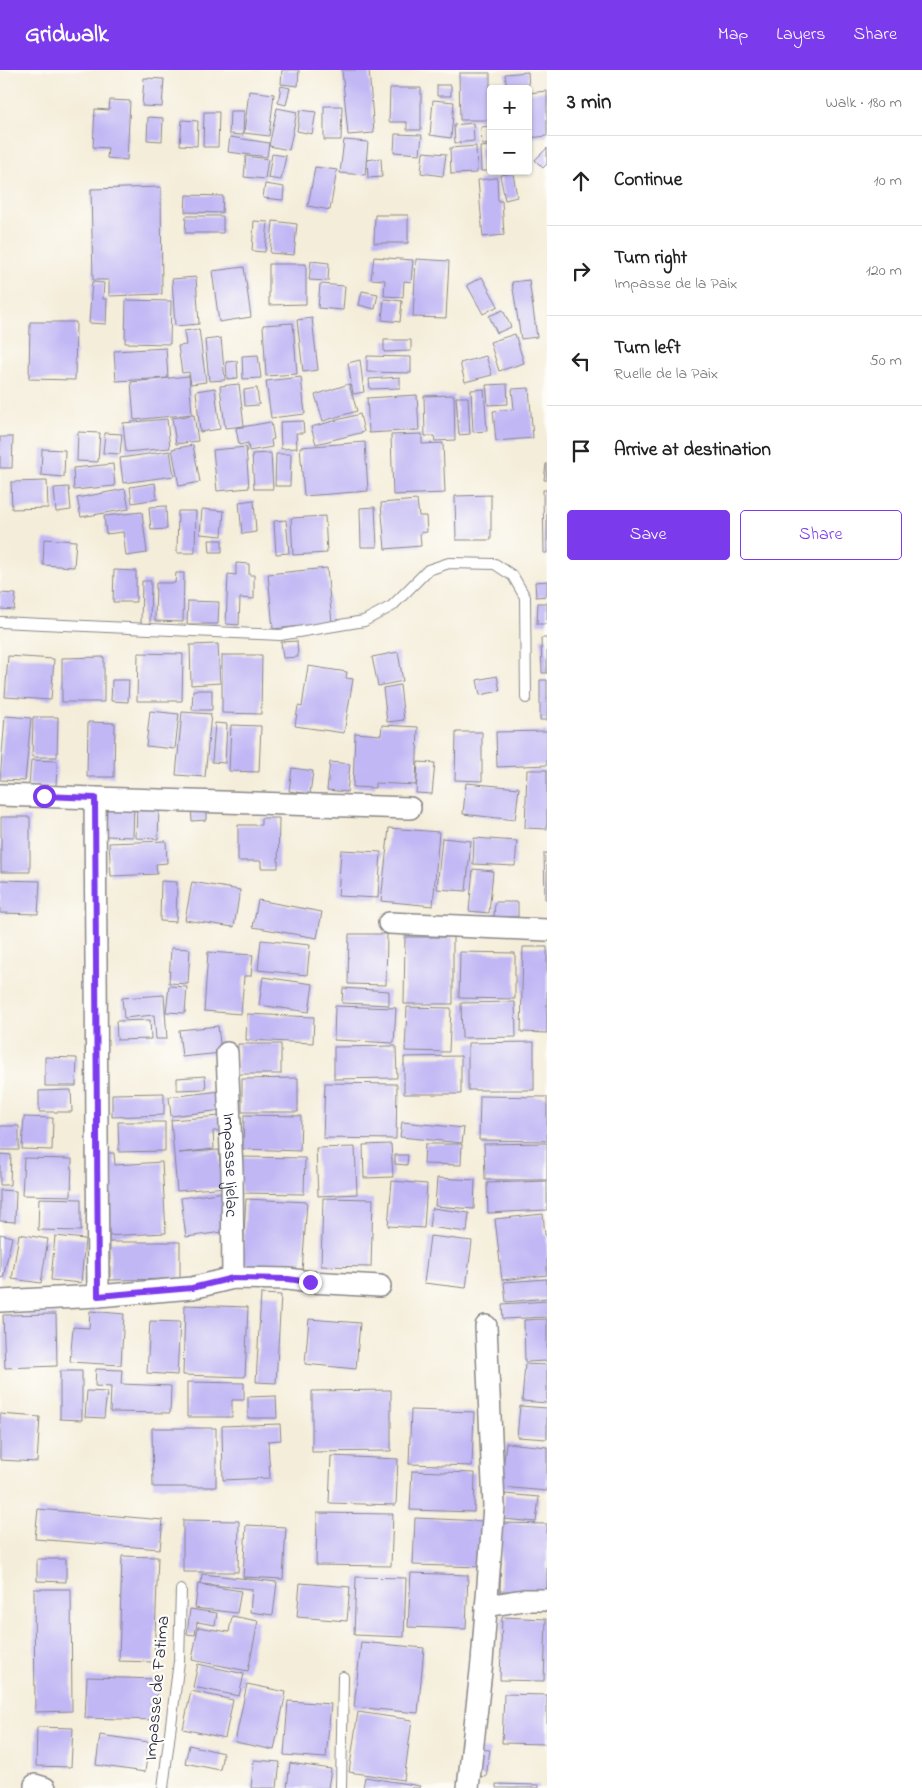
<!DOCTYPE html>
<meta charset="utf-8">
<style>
:root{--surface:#fff;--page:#f6f6f6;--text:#222;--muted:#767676;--line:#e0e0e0;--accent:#7c3aed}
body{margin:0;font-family:"Indie Flower",sans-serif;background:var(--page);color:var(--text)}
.controls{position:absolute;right:15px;top:15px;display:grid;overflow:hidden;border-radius:5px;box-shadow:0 1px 4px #0004}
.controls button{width:45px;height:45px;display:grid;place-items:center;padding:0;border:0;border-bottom:1px solid var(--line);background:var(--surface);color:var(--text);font:25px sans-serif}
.stop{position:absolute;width:15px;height:15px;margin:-11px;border:4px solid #7c3aed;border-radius:50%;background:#fff}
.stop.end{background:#7c3aed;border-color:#fff;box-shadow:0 1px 5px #0008}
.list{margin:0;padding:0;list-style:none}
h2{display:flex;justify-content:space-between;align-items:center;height:65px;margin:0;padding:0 20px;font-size:21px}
h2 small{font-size:16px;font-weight:400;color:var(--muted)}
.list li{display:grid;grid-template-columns:32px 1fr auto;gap:15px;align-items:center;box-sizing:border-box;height:90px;padding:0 20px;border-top:1px solid var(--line)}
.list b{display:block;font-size:19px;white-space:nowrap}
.list p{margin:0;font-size:16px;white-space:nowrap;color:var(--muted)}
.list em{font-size:16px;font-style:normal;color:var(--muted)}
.actions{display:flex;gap:10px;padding:15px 20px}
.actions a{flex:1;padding:11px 0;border:1px solid var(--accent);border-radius:5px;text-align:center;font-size:18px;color:var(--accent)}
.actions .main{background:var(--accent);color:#fff}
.icon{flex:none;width:28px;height:28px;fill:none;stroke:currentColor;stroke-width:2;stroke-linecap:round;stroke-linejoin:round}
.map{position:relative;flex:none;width:547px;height:1718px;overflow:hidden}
header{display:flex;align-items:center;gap:30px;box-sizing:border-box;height:70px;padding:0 25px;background:var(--accent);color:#fff}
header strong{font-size:24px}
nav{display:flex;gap:28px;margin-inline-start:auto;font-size:18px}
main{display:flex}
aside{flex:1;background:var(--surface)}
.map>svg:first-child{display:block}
.building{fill:#c1b7f5}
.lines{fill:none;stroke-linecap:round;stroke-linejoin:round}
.service-casing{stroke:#8b888a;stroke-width:12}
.minor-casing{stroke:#8b888a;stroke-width:24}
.service{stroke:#fff;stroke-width:10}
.minor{stroke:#fff;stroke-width:21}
.route{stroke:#7c3aed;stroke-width:6}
.labels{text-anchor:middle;stroke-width:4.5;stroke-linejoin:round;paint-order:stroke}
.street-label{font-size:18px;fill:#22223b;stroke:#fdfcf7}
</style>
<header>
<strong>Gridwalk</strong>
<nav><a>Map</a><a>Layers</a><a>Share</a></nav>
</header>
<main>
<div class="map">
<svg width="547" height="1718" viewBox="0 0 547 1718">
<rect width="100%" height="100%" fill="#fdfcf7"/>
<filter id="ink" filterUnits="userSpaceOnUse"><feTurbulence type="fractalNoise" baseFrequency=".02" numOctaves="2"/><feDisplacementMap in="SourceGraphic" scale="10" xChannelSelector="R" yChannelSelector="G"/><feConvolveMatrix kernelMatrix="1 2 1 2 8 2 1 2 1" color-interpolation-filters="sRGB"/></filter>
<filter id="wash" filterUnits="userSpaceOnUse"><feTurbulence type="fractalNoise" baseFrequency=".0096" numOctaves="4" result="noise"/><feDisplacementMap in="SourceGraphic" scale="20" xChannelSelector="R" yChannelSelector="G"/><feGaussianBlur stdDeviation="1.12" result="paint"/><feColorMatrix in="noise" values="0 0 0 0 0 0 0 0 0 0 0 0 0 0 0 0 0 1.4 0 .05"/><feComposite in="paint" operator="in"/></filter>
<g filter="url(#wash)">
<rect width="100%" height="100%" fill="#f4edd9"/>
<g id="blocks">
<path class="building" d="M282 0H299L298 16 281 14Z
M342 0H369L374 63 348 65Z
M528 2 529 19H507L505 4Z
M459 3H490V50H460Z
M144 8 164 9 162 37 142 36Z
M437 15H451V26H437Z
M281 16 290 18 286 35 278 33Z
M390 18H421V60H407V52H389Z
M249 21 274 24 269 66 244 63Z
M547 21V66L528 68V23Z
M110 30 130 31 127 90 107 88 108 78 93 77 95 39 109 40Z
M433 30 454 32 451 68 430 65Z
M324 36H342L341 70H324Z
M277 38 297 42 289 80 269 76Z
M300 40 316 42 312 64 297 61Z
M230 41H244L243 65 229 64Z
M204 42H219L218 77H203Z
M148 47 163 48 162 71 147 70Z
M182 50 198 51 197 76 180 75Z
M473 53 474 71 455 73 454 55Z
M491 56V74L482 75 481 57Z
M395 64 422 65 420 84 394 82Z
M230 67 269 73 267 87 228 82Z
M344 70 368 72 365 105 340 103Z
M476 76 477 103 451 104 450 78Z
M491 76V101H481L480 77Z
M547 78V94L543 98 535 90Z
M423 82 446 84 443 106 421 103Z
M272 84 286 86 281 110 268 108Z
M246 86 268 89 265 109 244 107Z
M381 88 382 107 368 108 367 90Z
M315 97 337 100 330 140 308 136Z
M513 103 517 127 505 130 500 105Z
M497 108 498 131H502L504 165 483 167 478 110Z
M265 114 284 117 283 130 263 128Z
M161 117 162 224 109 226V210H93L91 119Z
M186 125 223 126 222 143 185 142Z
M375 145H408V173H374Z
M186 146H223V163H185Z
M254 151 268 152 265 182 252 181Z
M273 151 297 154 294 185 270 183Z
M374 187 413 190 411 212 404 211 403 227 384 226 385 210 371 209Z
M416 189 449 191 446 248 413 247Z
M311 191 329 193 328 211 309 210Z
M269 194H306V234L269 235Z
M244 197 251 247 219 252 212 201Z
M196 207 199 254 175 256 172 209Z
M482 207 498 236 483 244 467 215Z
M529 210 537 267 521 269 512 212Z
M92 212 104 213 103 229H107L106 254 89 253Z
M320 214 345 216 343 240 318 238Z
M362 221 378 224 375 239 359 235Z
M384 229 402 231 400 252 382 250Z
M126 230 171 231 170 274 125 273Z
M503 240 511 257 497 263 489 246Z
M312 248 318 300 303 302 297 250Z
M30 252H76L75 310 29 309Z
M293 253 297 304 266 306 263 255Z
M199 259 206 312 191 314 189 302 182 303 178 276 186 275 184 261Z
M515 264 524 293 499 301 490 272Z
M221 268 225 310 209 311 205 270Z
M384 270H411V281L384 282Z
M166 278 168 308 116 311 114 281Z
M258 285 261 308 243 309 242 286Z
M367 286 411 287V303L367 302Z
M486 286 492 305 465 312 460 293Z
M360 290 364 322 353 324 348 293Z
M237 291 238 308 227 309 226 292Z
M189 306 192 344 134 350 131 312Z
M301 307 305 344 271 348 266 311Z
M400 307V318L370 319 369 309Z
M239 314 244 356 225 358 220 316Z
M349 314 357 341 323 351 315 325Z
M507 314 508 334 488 335 486 315Z
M215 318 220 359 200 362 196 321Z
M257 318 259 335 245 336 244 320Z
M529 318 533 368 496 371 493 341 514 339 512 319Z
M484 319 487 361 473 362 471 320Z
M417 325 419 360 369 363 367 328Z
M454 325 455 370 435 371 434 366H425L424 326Z
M456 327H468L470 364 459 365Z
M360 344 364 362 316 374 311 357Z
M194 345 198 371 176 374 172 348Z
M167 349 170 378 126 382 123 353Z
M303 351 304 363H296L297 378 281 379 280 352Z
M271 352 274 369 271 370 272 377 249 381 248 373 239 375 236 358Z
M78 362 100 363 98 392 77 391Z
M105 363 122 364 120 384 103 383Z
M422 364V374L443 373 445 423 393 425 391 365Z
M0 367H13L12 398H0Z
M365 372 368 421 304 426 300 377Z
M193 375 200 412 179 416 172 379Z
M246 377 249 418 217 421 213 380Z
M42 379 65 380 64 407 41 405Z
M170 381 174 406 123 413 120 388Z
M271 383 273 419H254L252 384Z
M276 384H291L290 416H275Z
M113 394 115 416 74 420 73 398Z
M546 394H547V410H544Z
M47 411 48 438 12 439 11 412Z
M155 413 157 429 132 433 130 417Z
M69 417 71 440 56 442 54 418Z
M125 419 129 439 81 447 77 428Z
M543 420H547V483H544Z
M491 425V470H456L455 426Z
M254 430 256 462 242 464 239 432Z
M417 430 419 446H426L427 462 420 463 421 476 385 479 381 433Z
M166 436 167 459 151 460 149 437Z
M375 437 377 477H361L360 438Z
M202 439 224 441 222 466 200 464Z
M178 441H196L195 483H177Z
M142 442 147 483 126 486 123 462 106 464 104 446Z
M325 446 327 483 293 485 291 448Z
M286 450 289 483 276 484 274 451Z
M44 469 76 471 74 497 43 495Z
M209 470H222V482H210Z
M236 493 249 494V505H254V529L240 528 239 555 226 554 228 504 236 505Z
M327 498 332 553 273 559 268 504Z
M114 500 136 501V532H113Z
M176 503H184L183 552 155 551 156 513H175Z
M142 511H151L150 554H141Z
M547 511V526L536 527 535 512Z
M0 523 16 524 14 540 0 539Z
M188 531 219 532 218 554H187Z
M538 533H547V554H537Z
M541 568H547V603H542Z
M297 571 298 587 283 588 281 572Z
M218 574 220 613 191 615 190 575Z
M398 582 403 611 378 616 372 587Z
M138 583 183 584 182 631H137Z
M222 585H262L261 644 222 643Z
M8 586 54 589 51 630 5 627Z
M104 587V632H62V588Z
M308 596 347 602 346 608 353 609 344 663 295 656 298 636 302 637Z
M497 606 500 621 480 625 477 610Z
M112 610H129L128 632 111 631Z
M540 610H547V650H540Z
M400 615 404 650 387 652 383 618Z
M193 620H212V640H192Z
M150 641 179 644 175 679 146 676Z
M182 642 211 644 205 707 176 705Z
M5 646 31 648 25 711 0 710Z
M33 647H58L57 687H32Z
M88 652 115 653 114 707H87Z
M215 653 227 654 225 693 212 692Z
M231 655 261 656 259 702 229 701Z
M382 655 418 657 416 715 375 713V718L353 717 355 663 381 665Z
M547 661V695L497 697 496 662Z
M456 662H482V711L455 710Z
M31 690 57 691 56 716 29 715Z
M330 692 350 694 347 722 327 720Z
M418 692 435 693 432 724 416 723Z
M292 698 313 701 310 724 289 721Z
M527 700H547V759L525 758Z
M466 713 519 718 515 750 463 744Z
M107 735 134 736 133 767 106 766Z
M137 735 159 736 158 769 136 768Z
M206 737V750L192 751 191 738Z
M1 747H30V802H1Z
M261 748H279L278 798H261V791H238V755H261Z
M389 758 439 762 433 836 381 831Z
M442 768 471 771 466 821 437 819Z
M474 768 517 771 515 796 473 794Z
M166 771 167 793 156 794 157 804 111 806 109 773Z
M341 780 381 782 378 828 338 826Z
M544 783H547V829H545Z
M473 799 493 801 489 843 469 841Z
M0 810 40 811 38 844 0 843Z
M161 811 177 812 176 852 160 851Z
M192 812 240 820 234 857 185 850Z
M258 830 322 842 317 868 253 857Z
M495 832H518V847H494Z
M349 864H387L386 915 348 914Z
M405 867H453V934H404Z
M261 870 310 875 307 905 258 900Z
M523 877H547V963L521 962Z
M171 878 190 879 188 914 169 913Z
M208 882 253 885 251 906H244L241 944 204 941Z
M460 882 515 883V929L459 928Z
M263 907 313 914 309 942 259 935Z
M169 916 187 917 185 943 166 942Z
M343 918 389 921V935L342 933Z
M164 925 167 969H156L154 945 124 948 122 928Z
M515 932 516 967 462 968 461 933Z
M335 936 396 938 394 973 334 970Z
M407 937 451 938 449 982 405 981Z
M247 944 314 947 313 973 246 970Z
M150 950 151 969 117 970 116 951Z
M218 956 221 983 182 987 179 960Z
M534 972V1020H468V973Z
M238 974H281V1004H237Z
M396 976 397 1008 334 1009V977Z
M461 986V1024H404V987Z
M45 987 77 988 76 1016H45Z
M205 1006 206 1019 177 1020V1008Z
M298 1008V1042H242V1009Z
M325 1013 397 1014 396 1069 323 1068Z
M71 1020 72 1042H39V1021Z
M221 1021 223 1040 171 1046 169 1027Z
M164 1023V1045L112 1047V1024Z
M480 1026 547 1027V1071L479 1070Z
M244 1045 301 1046 300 1081 243 1079Z
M220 1046 221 1061H213L214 1079 179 1083 219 1080 220 1096H226L227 1117 177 1121 171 1050Z
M24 1047 53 1048 52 1080 22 1079Z
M118 1052H165V1081L119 1082Z
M402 1052 464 1058 462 1073 400 1067Z
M0 1056H19V1080H0Z
M547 1073V1110H485L484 1074Z
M391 1074 393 1107 364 1108 363 1075Z
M425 1074H462L461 1095 424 1094Z
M355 1077 357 1124 318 1126 316 1078Z
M99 1083H114L115 1095 162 1092 166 1163 104 1166Z
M0 1084 11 1085 10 1115H0Z
M395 1085H408L407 1095 395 1094Z
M241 1087 305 1088 304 1124 241 1123Z
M24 1088 72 1089 71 1126 22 1125Z
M437 1108 475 1110 474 1139 435 1136Z
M392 1111 427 1114 424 1158 388 1156Z
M547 1111V1140L488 1143 487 1113Z
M0 1120 16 1121 15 1152 0 1151Z
M225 1122 230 1161 186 1167 181 1128Z
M39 1128 81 1129V1161L38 1160Z
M323 1128 373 1129 371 1197 321 1196Z
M246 1129 307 1132 302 1202 242 1199Z
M432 1138 469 1143 467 1162 429 1157Z
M543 1144 545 1165H547V1205L502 1210 495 1149Z
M0 1164 12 1167 3 1208 0 1207Z
M19 1164 48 1169 41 1213 12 1209Z
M55 1166 85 1169 81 1213 51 1210Z
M430 1166 472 1171 466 1218 424 1213Z
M110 1172H180V1209L110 1210Z
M547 1209V1228L506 1232 504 1212Z
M261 1224 281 1225 276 1313 256 1312Z
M547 1231V1247L503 1249 502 1234Z
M185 1235 248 1237 245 1307 183 1305Z
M90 1241 124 1244 121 1295 70 1292 73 1257 89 1258Z
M56 1244 57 1296 5 1298 3 1245Z
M309 1249 360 1253 356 1299 305 1294Z
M547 1249V1291L525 1292 524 1250Z
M150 1251 180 1252 177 1305 147 1303Z
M525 1294 547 1295V1333L522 1331Z
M96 1299 122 1300 121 1314 171 1316 170 1343 110 1342 111 1317 95 1316Z
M60 1301H82V1350L60 1349Z
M187 1312 244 1313V1330H232V1347H187Z
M391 1320V1381L312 1382V1321Z
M87 1321 107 1322 104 1348 85 1347Z
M276 1326 277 1348H248V1327Z
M520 1336 547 1338V1369L517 1367Z
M411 1340 474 1342 472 1396 409 1394Z
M0 1344 40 1347 37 1392 0 1390Z
M280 1354 281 1370 268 1371 270 1408 223 1410 222 1356Z
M152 1358H216V1417H153Z
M506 1373 547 1377V1421L501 1417Z
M331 1386 398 1389 396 1435 329 1433Z
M412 1401 475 1403 474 1442 410 1440Z
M505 1424 539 1427 536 1452 503 1449Z
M38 1439 163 1450 160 1479 35 1469Z
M317 1443 393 1444 391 1496 316 1495Z
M415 1448 484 1451 482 1497 413 1495Z
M183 1450 239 1451 238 1502H183Z
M502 1453 547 1454V1522L500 1521Z
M246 1455 286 1457 283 1509 243 1507Z
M122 1486 158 1487 154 1592 119 1591Z
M37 1489H66V1512L37 1511Z
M411 1503 468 1505 466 1559 408 1557Z
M202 1504 277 1512 273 1545 250 1542 252 1519 201 1514Z
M356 1507 406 1508 404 1567 354 1565Z
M300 1513 350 1517 347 1551 297 1547Z
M198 1514 241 1521 237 1543 195 1538Z
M34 1519H71L72 1641 35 1642Z
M190 1539 217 1543 215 1555 197 1552 195 1565 187 1564Z
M232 1546 258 1551 248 1601 192 1590 198 1557 229 1562Z
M502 1547 546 1549 544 1611 500 1610Z
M361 1572 424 1578 418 1643 354 1637Z
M198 1594 244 1604 239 1626 193 1617Z
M87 1607 158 1609 156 1650 85 1648Z
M247 1614 286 1622 274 1680 235 1672Z
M191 1621 233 1630 225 1668 183 1659Z
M504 1624 547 1625V1674L502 1673Z
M288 1631 331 1634 326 1688 284 1685Z
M358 1642 412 1650 404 1710 349 1702Z
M37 1657 73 1658 71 1697 36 1696Z
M100 1665 149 1672 145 1702 96 1695Z
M189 1675 223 1683 220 1700 185 1693Z
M478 1679 490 1680 486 1707 473 1705Z
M254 1690 280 1692 277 1718H251Z
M290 1693 331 1699 328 1718H287Z
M365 1707 420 1716 419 1718H363Z
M496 1714 539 1715V1718H496Z"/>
</g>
</g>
<g filter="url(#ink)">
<use href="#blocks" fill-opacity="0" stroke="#8b888a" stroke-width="1"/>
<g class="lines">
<g class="service-casing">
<path id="service" d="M0 552 280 565 364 551 392 536 428 500 449 493 495 494 513 506 525 527 526 628
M163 1718 179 1591 181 1520
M341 1718 343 1607"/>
</g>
<g class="minor-casing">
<g id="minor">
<path d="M0 725 410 738"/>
<path d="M95 728 98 1226"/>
<path d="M389 853 547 860"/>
<path id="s1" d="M227 983 232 1102 233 1208"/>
<path d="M0 1231 98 1226 192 1218 233 1208 288 1209 310 1212 380 1216"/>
<path d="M486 1536 524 1530H547"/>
<path d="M35 1718V1715L45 1718"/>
<path d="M468 1718 482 1592 494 1436 486 1256"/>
</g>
</g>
<use href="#service" class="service"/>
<use href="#minor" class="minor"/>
</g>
</g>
<g class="lines" filter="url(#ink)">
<path class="route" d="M44 726 95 728 98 1226 192 1218 233 1208 288 1209 310 1212"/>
</g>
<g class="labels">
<g class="street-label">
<text dy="6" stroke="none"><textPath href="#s1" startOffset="112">Impasse Ijelac</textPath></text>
<text transform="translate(156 1618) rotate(-85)" y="6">Impasse de Fatima</text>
</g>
</g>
</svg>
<div class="controls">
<button>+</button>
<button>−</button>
</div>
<div class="stop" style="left:44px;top:726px"></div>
<div class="stop end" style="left:310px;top:1212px"></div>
</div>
<aside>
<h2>3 min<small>Walk · 180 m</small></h2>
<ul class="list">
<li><svg class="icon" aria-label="ahead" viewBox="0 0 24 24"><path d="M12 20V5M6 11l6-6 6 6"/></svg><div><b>Continue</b></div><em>10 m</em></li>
<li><svg class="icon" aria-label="right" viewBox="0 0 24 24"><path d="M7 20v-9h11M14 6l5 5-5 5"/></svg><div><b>Turn right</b><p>Impasse de la Paix</p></div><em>120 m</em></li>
<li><svg class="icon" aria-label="left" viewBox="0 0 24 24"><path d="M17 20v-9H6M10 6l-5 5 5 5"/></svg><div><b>Turn left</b><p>Ruelle de la Paix</p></div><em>50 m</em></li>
<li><svg class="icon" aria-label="arrive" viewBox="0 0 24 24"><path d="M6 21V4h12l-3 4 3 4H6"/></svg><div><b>Arrive at destination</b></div></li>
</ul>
<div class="actions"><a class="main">Save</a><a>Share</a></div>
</aside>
</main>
